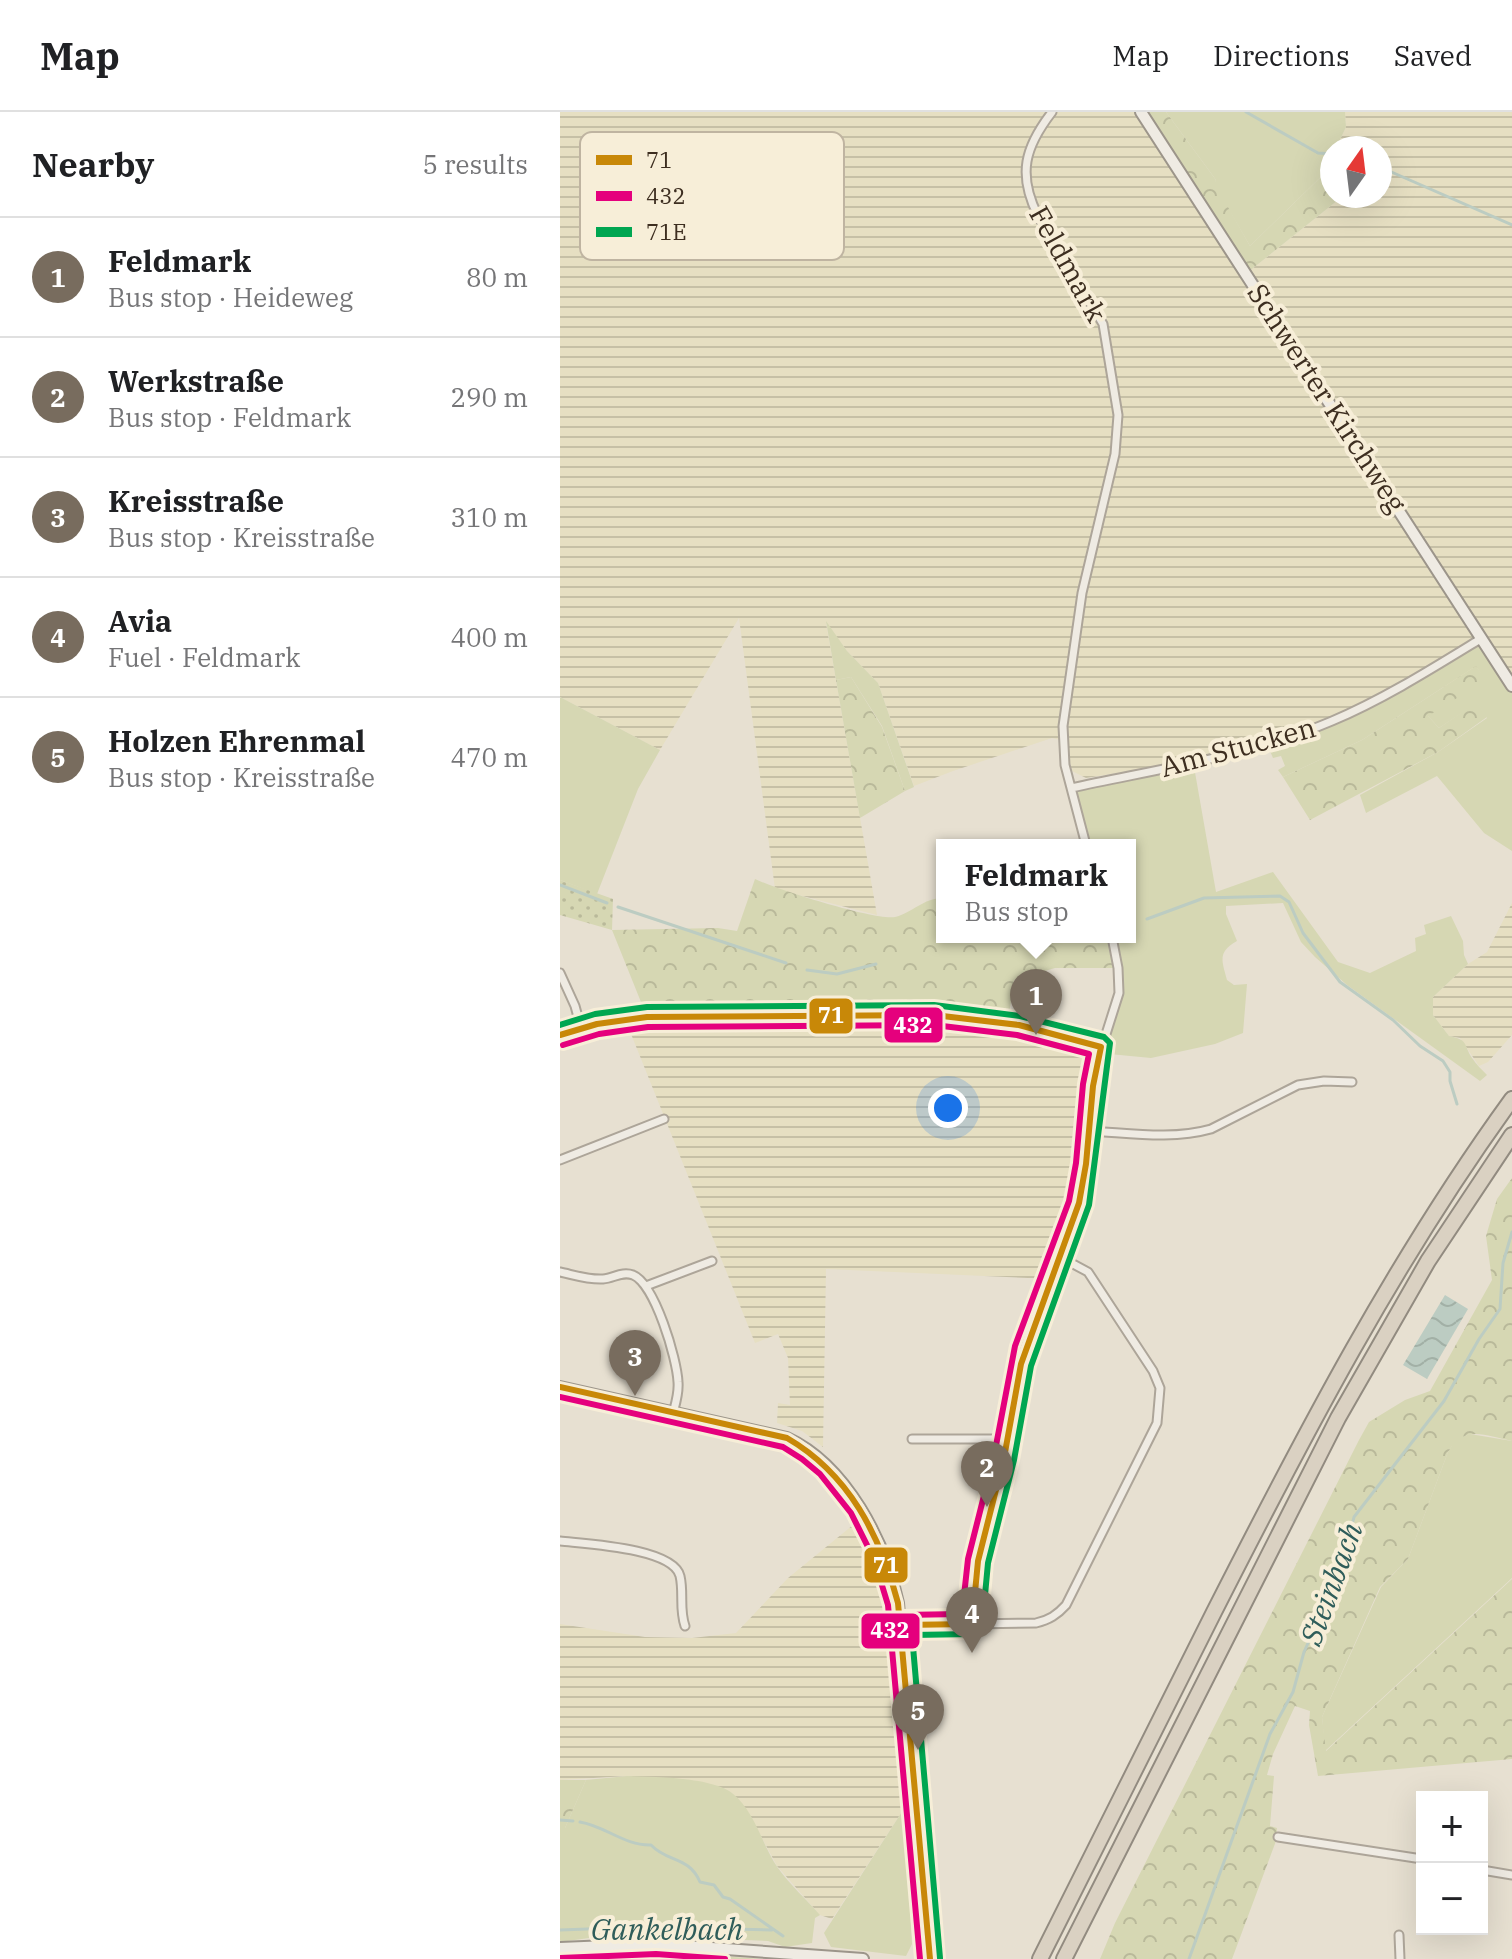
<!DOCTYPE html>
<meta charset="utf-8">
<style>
:root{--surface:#fff;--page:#f6f6f6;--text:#202124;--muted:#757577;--line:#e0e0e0;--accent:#786c5e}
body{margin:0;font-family:"IBM Plex Serif",serif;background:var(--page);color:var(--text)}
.controls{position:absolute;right:24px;bottom:24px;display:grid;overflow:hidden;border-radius:0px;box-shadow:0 8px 32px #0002}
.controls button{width:72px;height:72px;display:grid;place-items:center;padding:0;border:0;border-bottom:2px solid var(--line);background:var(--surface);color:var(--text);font:40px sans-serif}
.compass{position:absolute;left:760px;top:24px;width:72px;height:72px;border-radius:50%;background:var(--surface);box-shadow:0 8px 32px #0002;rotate:14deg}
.you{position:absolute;left:388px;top:996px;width:28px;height:28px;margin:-20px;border:6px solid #fff;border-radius:50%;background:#1a73e8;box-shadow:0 0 0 12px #1a73e833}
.badge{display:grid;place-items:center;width:52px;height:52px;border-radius:50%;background:var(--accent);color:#fff;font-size:26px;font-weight:700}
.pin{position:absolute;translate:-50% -66px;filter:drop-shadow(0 2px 4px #0008)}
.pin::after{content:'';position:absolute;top:42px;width:28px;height:24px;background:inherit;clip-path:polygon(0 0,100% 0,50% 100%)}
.popup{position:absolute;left:376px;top:727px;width:200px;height:104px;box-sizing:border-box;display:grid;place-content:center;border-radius:0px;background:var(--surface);filter:drop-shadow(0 2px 6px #0005);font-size:26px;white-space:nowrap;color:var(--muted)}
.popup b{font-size:30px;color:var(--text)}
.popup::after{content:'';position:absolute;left:50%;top:100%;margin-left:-16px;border:16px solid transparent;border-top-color:var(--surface)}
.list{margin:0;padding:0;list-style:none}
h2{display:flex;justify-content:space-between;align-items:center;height:104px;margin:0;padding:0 32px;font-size:34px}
h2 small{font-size:26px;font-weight:400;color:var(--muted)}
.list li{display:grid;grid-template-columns:52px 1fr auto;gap:24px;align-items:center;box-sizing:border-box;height:120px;padding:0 32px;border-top:2px solid var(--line)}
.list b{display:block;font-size:30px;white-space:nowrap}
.list p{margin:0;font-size:26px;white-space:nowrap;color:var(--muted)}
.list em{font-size:26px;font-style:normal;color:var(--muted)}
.map{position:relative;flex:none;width:952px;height:1847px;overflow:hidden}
header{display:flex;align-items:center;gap:48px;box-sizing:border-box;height:112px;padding:0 40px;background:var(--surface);border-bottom:2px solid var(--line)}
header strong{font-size:38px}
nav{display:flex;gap:44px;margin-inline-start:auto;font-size:28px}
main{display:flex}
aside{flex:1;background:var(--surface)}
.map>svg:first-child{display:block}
.farmland{fill:url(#farmland-rules)}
.green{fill:#d6d7b3}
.forest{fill:url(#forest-crowns)}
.park{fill:url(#park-dots)}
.water{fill:url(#water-waves)}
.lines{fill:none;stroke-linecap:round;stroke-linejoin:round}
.stream{stroke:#bcccc2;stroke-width:3}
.street-casing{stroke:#ada599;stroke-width:11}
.secondary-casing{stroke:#9c958a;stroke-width:14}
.highway-casing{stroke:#928b80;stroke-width:18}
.street{stroke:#efebe3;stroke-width:7}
.secondary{stroke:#efebe3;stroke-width:10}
.highway{stroke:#dad1c2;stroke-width:14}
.bus-1-casing{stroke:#f7eed8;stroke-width:12}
.bus-2-casing{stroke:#f7eed8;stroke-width:12}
.bus-3-casing{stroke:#f7eed8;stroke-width:12}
.bus-1{stroke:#c88808;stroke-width:6}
.bus-2{stroke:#e5007d;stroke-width:6}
.bus-3{stroke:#00a651;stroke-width:6}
.labels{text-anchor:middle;stroke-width:8;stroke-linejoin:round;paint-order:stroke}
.street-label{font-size:28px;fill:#3d2e20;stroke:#f7eed8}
.water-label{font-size:30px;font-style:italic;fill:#2f5d5a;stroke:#f7eed8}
.key{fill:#f7eed8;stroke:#bfb4a1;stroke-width:2}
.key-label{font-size:22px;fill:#3d2e20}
.line-badge{stroke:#f7eed8;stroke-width:3}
.badge-label{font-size:22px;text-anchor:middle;font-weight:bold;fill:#fff}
</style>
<header>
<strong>Map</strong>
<nav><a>Map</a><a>Directions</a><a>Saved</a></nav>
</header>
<main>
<aside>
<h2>Nearby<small>5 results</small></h2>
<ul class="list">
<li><span class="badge">1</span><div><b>Feldmark</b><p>Bus stop · Heideweg</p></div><em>80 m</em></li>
<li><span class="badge">2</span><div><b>Werkstraße</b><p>Bus stop · Feldmark</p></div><em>290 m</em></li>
<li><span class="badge">3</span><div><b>Kreisstraße</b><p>Bus stop · Kreisstraße</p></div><em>310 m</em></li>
<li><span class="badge">4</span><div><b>Avia</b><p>Fuel · Feldmark</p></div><em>400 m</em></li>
<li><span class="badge">5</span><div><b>Holzen Ehrenmal</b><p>Bus stop · Kreisstraße</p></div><em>470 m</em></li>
</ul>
</aside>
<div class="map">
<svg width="952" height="1847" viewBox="0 0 952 1847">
<defs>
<pattern id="farmland-rules" width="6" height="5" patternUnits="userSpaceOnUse" patternTransform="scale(2)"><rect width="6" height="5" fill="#e6dfc2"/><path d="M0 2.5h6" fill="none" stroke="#c6c0a6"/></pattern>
<pattern id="forest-crowns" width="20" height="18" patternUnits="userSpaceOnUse" patternTransform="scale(2)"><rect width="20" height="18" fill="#d6d7b3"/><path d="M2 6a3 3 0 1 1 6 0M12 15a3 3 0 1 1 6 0" fill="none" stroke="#b9b99a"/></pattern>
<pattern id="park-dots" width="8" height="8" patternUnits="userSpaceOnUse" patternTransform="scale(2)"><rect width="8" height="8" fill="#d6d7b3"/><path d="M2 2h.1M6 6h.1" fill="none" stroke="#b9b99a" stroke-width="1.8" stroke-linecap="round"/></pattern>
<pattern id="water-waves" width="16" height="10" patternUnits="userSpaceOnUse" patternTransform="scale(2)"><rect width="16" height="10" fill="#bcccc2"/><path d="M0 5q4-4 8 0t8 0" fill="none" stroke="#a2b0a6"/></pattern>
</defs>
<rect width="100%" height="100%" fill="#e7e0d1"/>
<path class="farmland" d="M0 0H581L687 161 783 84H820V36H776L786 15 785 0H952V574L839 575 742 620 633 649 526 666 512 659 504 629 492 626 393 659 354 674 318 571 287 539 266 511 317 803 215 777 179 506 100 638 0 585Z
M952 791V923L928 950 919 954 900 926 889 924 873 903V885L908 852 927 840Z
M409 904 541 935 519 1089 492 1167 266 1157 263 1335 242 1319 217 1311 218 1291 230 1293 228 1246 218 1222 195 1231 69 917 87 905Z
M293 1413 310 1437 321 1459 329 1488 345 1695 272 1807 260 1803 217 1754 188 1700 172 1681 67 1664 0 1668V1512L85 1525 132 1526 176 1521 228 1466Z"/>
<path class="green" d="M606 0H785L786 15 776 36H772L768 49 772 54 690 134 654 72 656 68Z
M266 509 287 539 318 571 354 675 345 679 322 614 291 565 276 568Z
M922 526 952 574V739L924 721 877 664 806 701 800 683 878 640 927 606 917 591 879 616 867 603 925 568 916 554 802 628 723 665 718 658 725 654 721 644 713 646 707 632 772 609Z
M0 585 100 638 78 677 37 782 0 768Z
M633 649 656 780 713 760 778 850 810 861 856 839 855 826 866 822 864 813 891 804 903 829 904 843 908 852 873 885V903L889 924C909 928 903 932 912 946 916 952 922 958 927 963L920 969 787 873 755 845 741 830 723 791 666 794V802L677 829C657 840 662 849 667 868L674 873 687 872 683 921 655 932 591 946 539 941 559 881 552 825H570V733H526L511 676Z
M910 1322 952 1329V1466L765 1639 762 1605 821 1475 848 1447 888 1340 896 1327Z
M67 1664C94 1665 151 1665 172 1681 195 1699 202 1733 218 1756 230 1773 246 1787 260 1803L255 1806 252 1831 225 1835 208 1829 51 1823 0 1830V1716H5L26 1668Z
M345 1695 352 1832 346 1844 271 1835 264 1821Z
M111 1841H112L204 1847H73Z"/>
<path class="forest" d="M581 0H606L656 68 655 72 690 134 770 56 772 57V84H783L687 161Z
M916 554 926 568 868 604 879 616 917 590 927 605 878 640 750 708 723 665 802 628Z
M291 565 322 615 345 679 300 706 276 568Z
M195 767C215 777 316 809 335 805 352 801 364 786 382 786V825H552L558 856H495L454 868 448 910 409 904 87 905 52 818 158 816 177 819Z
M952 1066V1329C925 1324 905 1312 888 1340L848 1447 820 1475 762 1605 766 1639 952 1467V1647L758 1664 749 1613 750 1599 735 1594 713 1642 707 1663 714 1664 710 1714 717 1716 716 1729 672 1847H540L555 1811 799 1328 809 1310 845 1288 870 1279 932 1168 926 1124 937 1087Z
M0 1668H26L5 1716H0Z"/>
<path class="park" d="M0 768 53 787 52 818 0 803Z"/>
<path class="water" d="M885 1183 908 1197 867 1267 843 1253Z"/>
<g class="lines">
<path class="stream" d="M686 0 758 41 772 42
M820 55 952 113
M0 773 47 791
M58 795 226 851
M587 807 644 786 720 784 729 790 743 821 780 870 833 908 860 934 883 949 890 960V969L897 992
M247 858 277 862 316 852
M0 1708 13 1709
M20 1710C45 1714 65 1734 91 1733 108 1751 129 1744 140 1770L154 1773 163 1785 170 1787 223 1824
M0 1818 82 1815 212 1818
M629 1847 710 1622 733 1580 744 1540 758 1509 773 1487 794 1405 884 1289 919 1227 940 1197 943 1151 952 1120"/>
<g class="street-casing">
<path id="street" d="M492 0C465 35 457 62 478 104L543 212 558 303 555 342 522 481 503 614 505 653 526 733
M511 676C598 657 690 644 772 609 824 587 873 556 922 526
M0 861 15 894 21 916
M0 923 37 912 87 905 374 903C432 905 486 918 541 935
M530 1019C570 1021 612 1028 651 1017L738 973 764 969 792 970
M0 1048 104 1007
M0 1160C14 1163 29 1168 43 1167 54 1166 62 1159 73 1163 95 1172 117 1247 118 1270 119 1281 116 1290 113 1301
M86 1174 152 1149
M352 1327H448
M0 1429C26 1432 113 1436 120 1464 124 1481 119 1497 125 1514
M412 1512V1488L419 1449 445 1345 459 1259 469 1222 502 1146 519 1089 529 1029 534 960 559 881 558 856 552 825
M341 1513 476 1511C489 1508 497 1503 506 1493L597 1311 600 1276 593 1259 528 1160 502 1146
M718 1725 862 1747
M922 1758 952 1763
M839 1823 840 1847"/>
</g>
<g class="secondary-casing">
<path id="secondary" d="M581 0 952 574
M0 1275 227 1326C286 1353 325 1430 338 1491L370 1847
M0 1836 96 1832 303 1847"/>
</g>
<g class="highway-casing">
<path id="highway" d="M480 1847C538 1731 596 1616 654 1500 744 1323 835 1148 952 987
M504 1847 778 1306 868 1149 952 1023"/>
</g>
<use href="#street" class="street"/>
<use href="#secondary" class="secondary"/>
<use href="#highway" class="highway"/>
<g class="bus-1-casing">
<path id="bus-1" d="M0 923 37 912 87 905 374 903 459 913 541 935
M0 1275 227 1326C289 1362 320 1423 338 1491L370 1847
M412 1512 418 1449 444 1346 461 1252 519 1091 526 1052 533 974 541 935
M341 1513 412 1512"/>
</g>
<g class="bus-2-casing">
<path id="bus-2" d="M3 933 39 922 88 915 374 913 457 923 529 942 523 972 516 1051 509 1089 455 1234 434 1344 408 1447 402 1502 341 1503
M0 1285 223 1335 242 1347 260 1362 291 1401 314 1447 328 1493 360 1847
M0 1846 96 1842 165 1847"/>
</g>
<g class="bus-3-casing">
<path id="bus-3" d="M0 913 35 902 87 895 374 893 460 904 544 925 550 931 529 1093 471 1254 454 1348 428 1451 422 1515 413 1522 352 1523 380 1846"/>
</g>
<use href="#bus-1" class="bus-1"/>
<use href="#bus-2" class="bus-2"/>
<use href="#bus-3" class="bus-3"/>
</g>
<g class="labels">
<g class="street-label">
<text transform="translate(508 152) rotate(61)" y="10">Feldmark</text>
<text transform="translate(767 286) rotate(57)" y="10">Schwerter Kirchweg</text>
<text transform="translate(678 635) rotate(-15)" y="10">Am Stucken</text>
</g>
<g class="water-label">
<text transform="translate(772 1472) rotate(-70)" y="10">Steinbach</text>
<text x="107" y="1828">Gankelbach</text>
</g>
</g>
<rect x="20" y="20" width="264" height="128" rx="12" class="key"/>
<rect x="36" y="43" width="36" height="10" fill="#c88808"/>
<rect x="36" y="79" width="36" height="10" fill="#e5007d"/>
<rect x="36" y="115" width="36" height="10" fill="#00a651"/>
<g class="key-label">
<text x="86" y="56">71</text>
<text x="86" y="92">432</text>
<text x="86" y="128">71E</text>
</g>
<g class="line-badge">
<rect x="248" y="885" width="46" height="38" rx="8" fill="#c88808"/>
<rect x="323" y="894" width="61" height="38" rx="8" fill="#e5007d"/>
<rect x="303" y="1434" width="46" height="38" rx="8" fill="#c88808"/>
<rect x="300" y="1500" width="61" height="38" rx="8" fill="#e5007d"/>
</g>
<g class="badge-label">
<text x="271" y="911">71</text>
<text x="353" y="921">432</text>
<text x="326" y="1461">71</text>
<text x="330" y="1526">432</text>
</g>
</svg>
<div class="controls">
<button>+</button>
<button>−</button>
</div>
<svg class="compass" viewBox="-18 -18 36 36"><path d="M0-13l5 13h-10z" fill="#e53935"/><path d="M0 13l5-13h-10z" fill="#757577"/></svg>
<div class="you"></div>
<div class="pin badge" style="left:476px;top:923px">1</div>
<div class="popup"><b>Feldmark</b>Bus stop</div>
<div class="pin badge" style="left:427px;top:1395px">2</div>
<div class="pin badge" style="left:75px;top:1284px">3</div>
<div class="pin badge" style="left:412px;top:1541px">4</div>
<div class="pin badge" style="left:358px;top:1638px">5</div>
</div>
</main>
